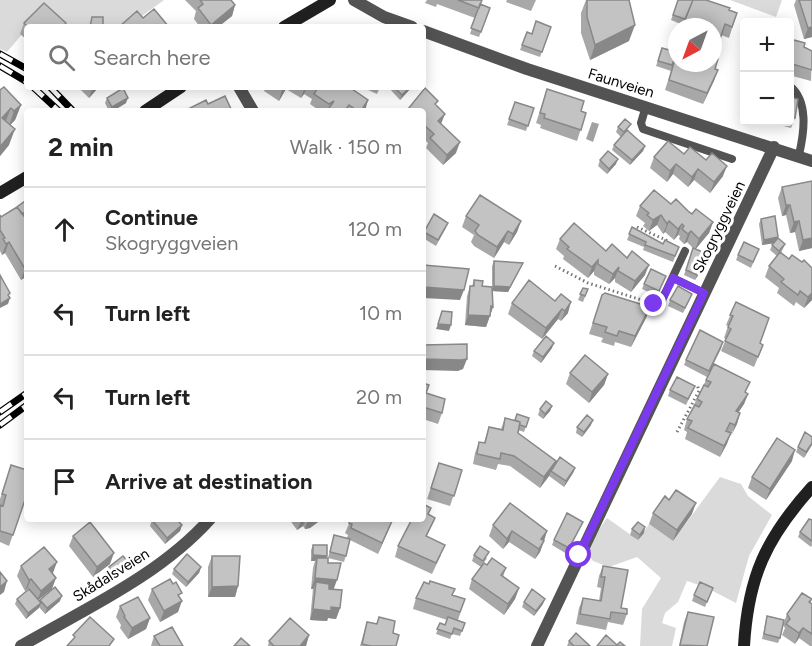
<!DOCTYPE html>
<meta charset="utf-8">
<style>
:root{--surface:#fff;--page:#f2f2f2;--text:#222;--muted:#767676;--line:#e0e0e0}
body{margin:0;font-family:Figtree,sans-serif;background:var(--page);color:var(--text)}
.controls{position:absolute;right:18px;top:18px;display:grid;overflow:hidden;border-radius:6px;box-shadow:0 3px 15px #0003}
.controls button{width:54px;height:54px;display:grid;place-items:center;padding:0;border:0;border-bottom:2px solid var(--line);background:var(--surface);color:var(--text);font:30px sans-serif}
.compass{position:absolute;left:668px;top:18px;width:54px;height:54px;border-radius:50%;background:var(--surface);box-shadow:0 3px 15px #0003;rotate:221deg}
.stop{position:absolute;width:18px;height:18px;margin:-14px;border:4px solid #7c3aed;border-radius:50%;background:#fff}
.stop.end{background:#7c3aed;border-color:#fff;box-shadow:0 2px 6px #0008}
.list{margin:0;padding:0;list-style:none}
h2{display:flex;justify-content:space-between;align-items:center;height:78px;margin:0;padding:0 24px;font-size:26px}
h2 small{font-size:20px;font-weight:400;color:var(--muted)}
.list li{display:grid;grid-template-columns:39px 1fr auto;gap:18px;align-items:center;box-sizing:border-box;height:84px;padding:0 24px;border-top:2px solid var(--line)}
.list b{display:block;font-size:22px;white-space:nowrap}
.list p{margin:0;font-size:20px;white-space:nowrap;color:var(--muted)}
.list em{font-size:20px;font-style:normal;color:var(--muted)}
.icon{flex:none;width:33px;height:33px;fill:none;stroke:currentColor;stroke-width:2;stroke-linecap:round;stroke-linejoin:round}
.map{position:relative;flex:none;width:812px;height:646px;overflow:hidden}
.search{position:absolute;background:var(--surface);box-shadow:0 3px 15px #0003;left:24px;top:24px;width:402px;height:66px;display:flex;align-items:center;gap:15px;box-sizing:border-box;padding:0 21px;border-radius:6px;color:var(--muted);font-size:22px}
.panel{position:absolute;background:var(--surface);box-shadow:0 3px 15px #0003;left:24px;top:108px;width:402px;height:414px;border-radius:6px}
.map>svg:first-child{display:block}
.green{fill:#dadada}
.water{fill:#a1a1a1}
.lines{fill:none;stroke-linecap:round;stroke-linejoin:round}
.path{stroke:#757575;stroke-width:3;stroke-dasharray:1.5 3;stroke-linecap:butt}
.lane{stroke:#535353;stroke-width:8}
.street{stroke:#535353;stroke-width:12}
.secondary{stroke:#202020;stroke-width:12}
.rail-casing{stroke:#000;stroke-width:7}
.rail{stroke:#fff;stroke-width:4.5;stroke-dasharray:14;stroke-linecap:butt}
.wall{fill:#a8a8a8}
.shaded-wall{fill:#888}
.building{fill:#c3c3c3;stroke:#888;stroke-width:1.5}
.route{stroke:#7c3aed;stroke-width:8}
.labels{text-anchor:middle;stroke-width:6;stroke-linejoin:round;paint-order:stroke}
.street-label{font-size:15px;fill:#000;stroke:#fff}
</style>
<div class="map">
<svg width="812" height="646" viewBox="0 0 812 646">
<rect width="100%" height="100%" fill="#fff"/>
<path class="green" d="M0 0H164L127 27H55L40 13 7 52 0 49Z
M730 0H782L776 17Z
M720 477 741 484 748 496 772 515 749 556 736 603 705 587 687 581 678 602 665 613 662 623 676 628 672 646H640L642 609 661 578 637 557 609 567 593 561 588 554 591 541 607 518 638 540 649 524 673 541Z"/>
<path class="water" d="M592 122 599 124 593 142 586 139Z"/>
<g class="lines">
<path class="path" d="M637 227 668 241
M555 266 588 283 648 302
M677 432 699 391 697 384"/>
<path class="lane" d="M790 86C809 102 804 133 799 155
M646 106 641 123 643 129 732 159
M673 278 704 293
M660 304 685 251"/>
<path class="street" d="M354 0 384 17 412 27
M423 31 527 69 812 161
M239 87 253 111
M21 646C85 609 160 575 210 519
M537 646 774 147"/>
<path class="secondary" d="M284 27 330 0
M145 111 181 87
M0 193 27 177
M744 646C748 577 766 538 812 487"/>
<g class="rail-casing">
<path id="rail" d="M0 54 27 69
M0 66 27 82
M33 87 59 111
M50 87 73 111
M0 412 27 393
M0 425 27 405"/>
</g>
<use href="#rail" class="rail"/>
</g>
<path class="wall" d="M185 0H231L235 5 232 16 218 27H200L194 19 196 11Z
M427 0H482L480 4 490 8 479 37 470 34 475 18 437 4 436 7 425 3Z
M507 0H536L531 11 506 2Z
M586 0H629V41L590 60 581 33V13Z
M678 0 729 10 737 13 729 38 721 35 716 49 713 48V27H682L683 25 671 20Z
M796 0H812V37L804 39 794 5Z
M24 23 64 27H27V40L20 34Z
M551 27 540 57 520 50 527 32 532 34Z
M794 40 804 47 812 51 811 81 789 75V53Z
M662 48 718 70 703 104 665 90 671 71 656 66Z
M78 87H99L89 98Z
M265 87H349L364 111H320L310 104 312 99 304 94 301 98 286 89 279 101 264 91Z
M367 87H380L377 94 366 89Z
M388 87H412L400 100Z
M547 89 581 111 586 113 577 141 540 128 541 125 536 123Z
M0 90 21 105 15 120 10 125 9 145 0 156Z
M789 97 795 118 791 128 768 122H789Z
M107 98 126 103 113 111H109L105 103Z
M515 102 534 108 526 131 507 125Z
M436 106 441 124 456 153 443 165 426 148 428 143 423 138V111H407L408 109Z
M618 127 629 130 628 131 645 146 643 151 630 165 612 150 614 145 621 137 616 132Z
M684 154 723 176 710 193 694 180 688 187 673 174 667 182 650 168 654 157Z
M600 160 616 164 607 174 598 166Z
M782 187 812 248 799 251 795 232 790 233 786 215 782 216 778 198Z
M27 204V215L24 217 27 220V276L21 280 5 253 2 255 0 251V215L1 217Z
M671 204 713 222 709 233 695 249 705 253 712 251 710 257 695 280 684 275 693 248 687 242 684 244 679 239 680 236 678 235 674 240 665 232 663 234 657 225 649 231 643 226 645 223 636 216 640 206Z
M466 216 521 221 517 232 509 245 504 242 494 258 474 246 471 242 474 235 462 227Z
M761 219 778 238 785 244 783 249 781 253 789 259 802 262 812 268V300L804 308 796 302 794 306 777 293 779 288 765 277 769 266 777 256 770 250 773 243 762 245 759 224Z
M632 227 677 252 673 262 643 250 644 247 627 240Z
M446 228 436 246 423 238 424 232Z
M560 239 606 251 645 275 631 292 615 282V278L609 284 594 275V271L588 278 563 259 564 256 556 249Z
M759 249 751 268 736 260 738 255Z
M494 261 523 263 508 292 492 291 493 307 486 327 465 325 467 296 470 286H472L474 280 482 286 492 287V266Z
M666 276 657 296 642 289 644 284Z
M583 288 588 289 583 302 578 300Z
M602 295 650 307 646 318 631 347 615 342 614 346 601 342 603 338 589 334Z
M690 299 683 313 668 306 670 300Z
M555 301 568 313 561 321 558 319 542 339 508 314 512 303Z
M736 302 760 343 763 345 754 367 721 351 726 339 724 338 728 326 726 325Z
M722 347 707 377 684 365 686 360Z
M552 348 541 363 532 356 534 351Z
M570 373 608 374 604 385 589 403 566 384Z
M706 380 748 394 744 404 738 412 740 413 737 424 730 435 720 457 685 439 687 432 684 430 687 419Z
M423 383 426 393 442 413 438 424 423 419Z
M695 386 686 405 668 396 670 390Z
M552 406 550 411 543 419 538 415 540 409Z
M505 418 515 420 529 418 524 432 518 430V433L555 465 575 468 573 473 564 487 549 476 540 488 510 466 498 464 496 470 473 464 475 453 479 442 484 443 489 427 501 429Z
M591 425 582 437 576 433 577 427Z
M812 437 804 458 796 452 798 447Z
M792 461 766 500 748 488 752 477Z
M439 463 462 470 450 506 427 499Z
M11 465 27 494 9 546 0 542V499Z
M669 500 692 514 673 541 649 524 653 513Z
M431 508 428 515 435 518 427 536 441 555 432 574 395 557 398 546Z
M289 519H322L310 528 305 529 303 526 297 530Z
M351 519 392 521 378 554 350 540 344 562 328 558V563L334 589 340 608 336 619 328 618 327 621 310 620 313 589H311L313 568 315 561H311V550L313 545 327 556 326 558H328L334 535 347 538 348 535 345 533Z
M152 520 182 525 180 531 165 544 150 526Z
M812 520V545L811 547 798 537 800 532Z
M583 522 567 554 552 545 554 540Z
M493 525 547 531 540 552 535 559 509 542 503 549 489 536Z
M632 529 644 533 638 540 630 535Z
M73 536 110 564 93 577 69 546Z
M474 555 487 558 481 567 472 561Z
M212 556 238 586 235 597H208V567Z
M128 562 126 568 112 579 107 573 109 567Z
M487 565 506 568 503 577 519 588 515 599 504 615 469 589 472 579Z
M21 566 53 573H52V589L38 600 39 601 40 600 60 601 45 614 39 607 26 619 15 604 17 599 28 590 27 589 25 591 17 576Z
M603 566 621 608 627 614 623 625 608 622 606 630 576 624 579 608 583 598 599 601 601 588 597 587 599 576Z
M201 567 199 573 186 587 172 574 174 569Z
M713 588 705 607 692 601 694 595Z
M152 589 180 598 178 612 160 622 148 600Z
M452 595 465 599 458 620 465 623 460 636 452 634 450 639 436 634 440 623 445 625 447 620 413 609 416 598Z
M812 599 810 603 812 604V646H810L799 638 795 644 782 635 785 628 783 625 787 614Z
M524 602 543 604 534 616 522 607Z
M120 606 150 618 146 629 128 639 120 628 121 625 116 617Z
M688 612 707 646H679L684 622Z
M767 616 780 638 778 643 762 639Z
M379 617 393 633 396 646H360L367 622 376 624Z
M309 635 306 646H268L269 641Z
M154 636 183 646H151Z
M569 641 590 646H567Z"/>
<path class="shaded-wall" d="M235 5 232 16 218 27H210L211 25Z
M635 25 629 41 590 60 595 45Z
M812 27V37L804 39 808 28Z
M718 70 714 81 703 104 707 93Z
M93 87H99L89 98Z
M284 87H287L279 101 282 90Z
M305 87H307L304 94 301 98Z
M410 87H412L400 100 402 95Z
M128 98 126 103 113 111H111L112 107Z
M368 100 365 111H361Z
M21 105 15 120 9 126 14 111Z
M11 108 5 123 2 118Z
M445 114 441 124 438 121Z
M15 129 9 145 0 156V147Z
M460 142 456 153 443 165 447 155Z
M645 146 643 151 630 165 632 160Z
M618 159 616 164 607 174 609 169Z
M676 164 673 174 667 182 670 171Z
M727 166 723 176 710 193 714 182Z
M698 169 694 180 688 187 692 177Z
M786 205H790L786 215 782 216Z
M661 215 657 225 649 231 653 220Z
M521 221 517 232 509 245 513 234Z
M669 221 665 232 663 234 667 224Z
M799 221 795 232 790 233 794 222Z
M713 222 709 233 695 250 699 239Z
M682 224 678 235 674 240 678 229Z
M508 231 504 242 494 258 497 247Z
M691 231 687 242 684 244 688 234Z
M778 237 776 243 762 245 764 240Z
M812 238V248L799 251 803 240Z
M9 242 5 253 2 255 6 244Z
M712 251 710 257 695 280 697 275Z
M598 260 594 271 588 278 592 267Z
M523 263 508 292 492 291 494 286Z
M649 265 645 275 631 292 635 281Z
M619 267 615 278 609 284 613 274Z
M27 268V276L21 280 25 269Z
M423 287 464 290 460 300 423 298Z
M812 293V300L804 308 808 297Z
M10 298 8 304 0 308V304Z
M571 302 568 313 561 321 565 311Z
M491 306 493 307 486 327 465 325 468 315Z
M650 307 646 318 631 347 635 336Z
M562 309 558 319 542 339 546 328Z
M438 324 451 325 449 331 436 329Z
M554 343 552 348 541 363 543 357Z
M423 359H467L463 369 458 371 423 370Z
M608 374 604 385 589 403 592 392Z
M748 394 744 404 732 422 736 411Z
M552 406 550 411 543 419 545 414Z
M740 413 737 424 731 436 735 425Z
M593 420 591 425 582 437 584 432Z
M731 433 727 444 720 457 724 446Z
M812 443V445L804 458 806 452Z
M795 450 792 461 766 500 770 489Z
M556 461 552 471H551L549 476 540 488 544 477Z
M575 468 573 473 564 487 566 481Z
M696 503 692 514 673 541 677 530Z
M302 519H306L303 526 297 530Z
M308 519H322L310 528 305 529Z
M392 521 388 531 378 554 382 543Z
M182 525 180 531 165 544 167 538Z
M645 527 644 533 638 540 640 535Z
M512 531 509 542 503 549 507 539Z
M547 531 544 541 537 550 541 539Z
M544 541 540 552 535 559 539 549Z
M114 553 110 564 93 577 97 567Z
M313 555 327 556 325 561 317 558 315 561H311Z
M57 562 53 573 45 579 49 569Z
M128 562 126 568 112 579 114 574Z
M201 567 199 573 186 587 188 582Z
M56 578 52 589 37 601 41 591Z
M315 578 337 580 333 591 316 582 312 593 315 583 313 589H311Z
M31 579 27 589 25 591 29 580Z
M7 581 4 592 0 595V587Z
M238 586 235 597H208L212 587Z
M519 588 515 599 504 615 508 604Z
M62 596 60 601 45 614 47 608Z
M545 599 543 604 534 616 536 611Z
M182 601 178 612 160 622 164 611Z
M41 603 39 608 26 619 28 613Z
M331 607 340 608 336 619 328 618 327 621 310 620 313 609Z
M150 618 146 629 128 639 132 628Z
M803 628 799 638 795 644 799 633Z
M309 635 306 646H300Z"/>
<path class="building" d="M200 0H231L235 5 211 25 198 8 203 4Z
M458 0H482L479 8Z
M587 0H629L635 25 595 45 587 17Z
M678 0H693L685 19 673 15Z
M693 0H706L730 8 729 10 737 13 732 27 725 24 720 39 713 36V27H687L689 22 685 20Z
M799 0H812V27L808 28Z
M44 3 66 23 62 27H28L24 23Z
M480 4 490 8 481 32 471 28Z
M154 9 169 27H119L137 11 143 18Z
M92 17H103V27H90Z
M536 21 551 27 542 52 522 45 527 32 532 34Z
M794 40 805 43 804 47 812 51V70L789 63V56Z
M662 48 677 52 672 65 658 61Z
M677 52V63H713V57L718 59 715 69 718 70 707 93 669 80Z
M4 87 21 105 14 111 11 108 2 118 15 129 0 147V90Z
M314 87H349L368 100 361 111H358L349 105 346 109 350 111H327L334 101 329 104 314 94 317 89Z
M394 87H410L402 95Z
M123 88 128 98 112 107 107 98Z
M425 88 438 101 435 104 445 114 438 121 460 142 447 155 430 138 434 134 423 124V111H409L408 109Z
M547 89 584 101 581 111 586 113 581 130 544 118 545 114 540 113Z
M225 96 232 111H189L188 109 206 100 208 104Z
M789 97 798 99 795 118 789 116Z
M515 102 534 108 528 126 509 119Z
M625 119 631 124 624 132 618 127Z
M627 130 645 146 632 160 614 145Z
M668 141 684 154 690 147 706 160 712 153 727 166 714 182 698 169 692 177 676 164 670 171 654 157Z
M608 151 618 159 609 169 600 160Z
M812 181V238L803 240 799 221 794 222 790 205H786L782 187Z
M654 190 671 204 676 199 688 211 692 214 696 209 713 222 699 239 691 231 688 234 682 229 684 226 682 224 678 229 669 221 667 224 661 215 653 220 647 215 649 213 640 206Z
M480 195 521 221 513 234 508 231 497 247 478 235 475 231 479 225 466 216Z
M25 201 27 204V211L22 214 17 207Z
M17 207 27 220V268L25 269 9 242 6 244 3 239 5 238 0 230V215L1 217Z
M434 214 448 223 438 240 424 232Z
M775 216 778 237 764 240 761 219Z
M574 223 606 251 612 244 625 256 627 258 632 251 649 265 635 281 618 271 619 267 613 274 598 264V260L592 267 567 249 569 247 560 239Z
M632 227 663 244 665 240 679 247 675 256 645 245 646 242 629 234Z
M778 238 785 244 779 251 772 245Z
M744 242 759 249 753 262 738 255Z
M693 248 705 253 707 249 712 251 697 275 686 270Z
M780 252 789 259 792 255 802 262 804 260 812 268V293L808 297 800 291 798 295 781 282 784 279 769 266Z
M494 261 523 263 510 287 494 286Z
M423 265 469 269 464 290 423 287Z
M651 269 666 276 659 291 644 284Z
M0 275 10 293 8 295 10 298 0 304Z
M474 280 483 281 482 286 492 287 493 307 491 306 490 316 468 315 470 286H474Z
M529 280 555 301 561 294 571 302 565 311 562 309 546 328 512 303Z
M678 286 692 294 685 308 670 300Z
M583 288 588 289 585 296 580 294Z
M605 293 650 307 635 336 619 331 617 336 605 332 607 327 593 323 602 295Z
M736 302 769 318 760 343 763 345 758 357 725 341 731 329 728 327 733 316 730 315Z
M442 311 452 312 451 325 438 324Z
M700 330 723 342 709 371 686 360Z
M546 336 554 343 543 357 534 351Z
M467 344V359L461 360 423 359V345Z
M585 355 608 374 592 392 570 373Z
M714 364 750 382 745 392 748 394 736 411 740 413 735 425 730 423 726 431 731 433 724 446 688 428 692 421 687 419 695 405 699 407 702 402 697 399 704 385 708 387 711 382 706 380Z
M677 377 695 386 688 399 670 390Z
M423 383 429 385 426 393 445 399 442 413 423 407Z
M546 401 552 406 545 414 540 409Z
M517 414 529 418 526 427 520 425V422L515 420Z
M587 415 593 420 584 432 577 427Z
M505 418 520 422 518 433 556 461 544 477 514 456 501 453 500 459 477 454 479 442 485 443 489 427 503 430Z
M805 432 812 437V443L806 452 798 447Z
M777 438 795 450 770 489 752 477Z
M560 457 575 468 566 481 551 471Z
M439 463 462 470 454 496 431 488Z
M11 465 27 470V494L13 535 0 531V505L3 506 6 495 2 494Z
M676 490 696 503 677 530 653 513 665 496 669 500Z
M510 503 547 531 541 539 544 541 539 549 512 531 507 539 493 525Z
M423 504 431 508 428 514 435 518 426 536 445 545 436 563 398 546 412 519H423Z
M567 513 583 522 569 548 554 540Z
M153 519H176L182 525 167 538 152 520Z
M351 519H388L392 521 382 543 351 528 352 524 349 523Z
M809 519 812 520V541L800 532Z
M90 522 114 553 97 567 73 536Z
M638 522 645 527 640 535 632 529Z
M334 535 350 539 346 556 330 552Z
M313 545H327V556L313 555Z
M480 546 489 552 483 561 474 555Z
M44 547 57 562 49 569 56 578 41 591 31 579 29 580 21 566Z
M187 554 201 567 188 582 174 569Z
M123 556 128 562 114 574 109 567Z
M212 556H240L238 586 212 587Z
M317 558H328V563H341L337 580 315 578Z
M492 558 506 568 501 575 519 588 508 604 472 579 484 563 487 565Z
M603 566 628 570 621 608 627 609V614L611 612 610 619 580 614 583 598 601 601 605 577H601Z
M0 572 7 581 0 587Z
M170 579 173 584 176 582 182 593 178 595 182 601 164 611 152 589Z
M430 581 455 589 452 595 465 599 460 612 416 598 424 582 429 584Z
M316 582 329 584V589L342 590 340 608 331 607V611L313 609Z
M700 582 713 588 707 602 694 595Z
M55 587 62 596 47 608 40 600Z
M29 589 41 603 28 613 17 599Z
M532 589 545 599 536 611 524 602Z
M802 593 812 599 809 602 812 604V634L803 628 799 633 786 624 790 619 787 614Z
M138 597 150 618 132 628 124 617 125 616 120 606Z
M688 612 714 617 707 646 680 645Z
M767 616 784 620 780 638 764 634Z
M90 617 114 639 109 646H67L75 637 73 635Z
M379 617 395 621 393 633 399 635 396 646H371L362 644 367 622 377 624Z
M448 617 465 623 462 631 454 628 452 634 437 629 440 623 445 625Z
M290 618 309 635 300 646H274L269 641Z
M172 627 183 646H160L154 636Z
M576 633 590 646H574L569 641Z
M606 635 617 645 620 642 625 646H597Z
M241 638 250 646H234Z"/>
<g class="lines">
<path class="route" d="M579 555 704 293 673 278 660 304H654"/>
</g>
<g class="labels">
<g class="street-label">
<text transform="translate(621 83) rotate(17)" y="5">Faunveien</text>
<text transform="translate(719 227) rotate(-64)" y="5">Skogryggveien</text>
<text transform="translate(111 575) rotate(-32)" y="5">Skådalsveien</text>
</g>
</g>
</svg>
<div class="controls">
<button>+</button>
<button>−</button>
</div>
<svg class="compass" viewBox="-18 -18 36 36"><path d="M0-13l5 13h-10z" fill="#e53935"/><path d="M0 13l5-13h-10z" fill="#767676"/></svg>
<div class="stop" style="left:579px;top:555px"></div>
<div class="stop end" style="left:654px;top:304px"></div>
<div class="search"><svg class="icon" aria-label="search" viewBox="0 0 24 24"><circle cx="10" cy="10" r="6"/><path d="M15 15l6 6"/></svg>Search here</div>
<section class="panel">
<h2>2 min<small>Walk · 150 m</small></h2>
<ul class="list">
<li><svg class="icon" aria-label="ahead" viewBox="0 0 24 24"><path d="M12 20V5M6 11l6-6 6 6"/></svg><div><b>Continue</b><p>Skogryggveien</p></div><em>120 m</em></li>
<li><svg class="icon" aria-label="left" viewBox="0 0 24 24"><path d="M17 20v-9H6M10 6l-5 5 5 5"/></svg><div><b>Turn left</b></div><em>10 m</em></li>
<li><svg class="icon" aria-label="left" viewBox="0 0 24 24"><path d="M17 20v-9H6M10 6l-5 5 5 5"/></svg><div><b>Turn left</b></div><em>20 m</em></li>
<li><svg class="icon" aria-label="arrive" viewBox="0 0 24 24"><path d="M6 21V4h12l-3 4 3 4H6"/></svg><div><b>Arrive at destination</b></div></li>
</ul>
</section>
</div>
